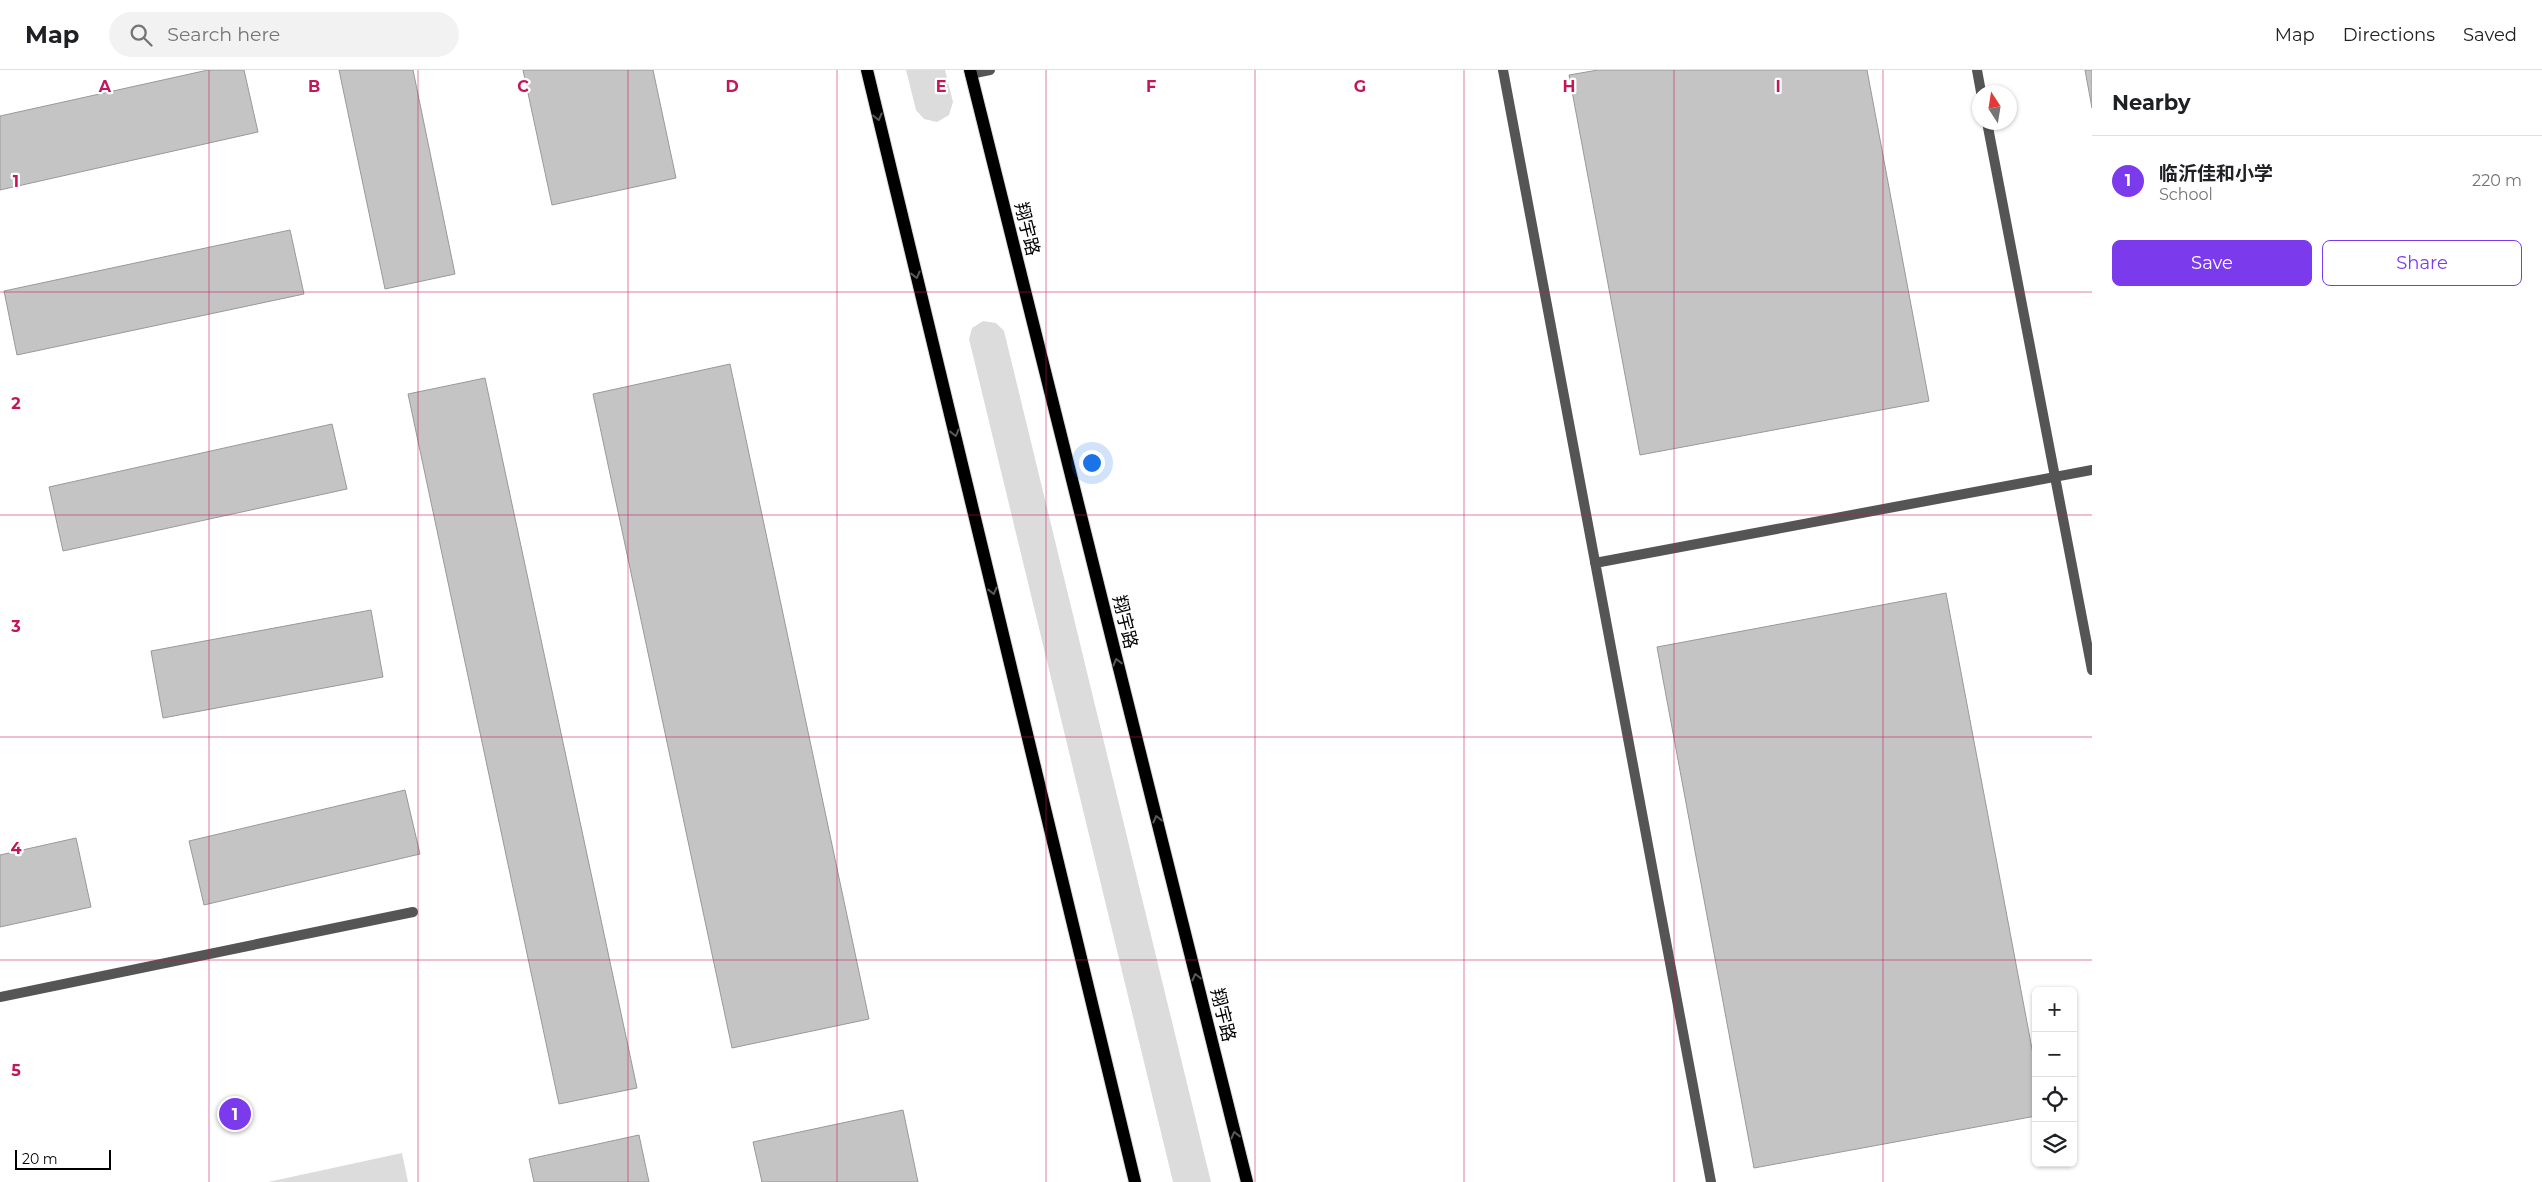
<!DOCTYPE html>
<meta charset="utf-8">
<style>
:root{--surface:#fff;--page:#f2f2f2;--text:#202124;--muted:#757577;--line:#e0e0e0;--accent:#7c3aed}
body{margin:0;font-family:Montserrat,"Noto Sans SC",sans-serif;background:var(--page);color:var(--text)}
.controls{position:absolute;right:15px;bottom:15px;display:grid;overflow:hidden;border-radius:8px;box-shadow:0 1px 4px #0004}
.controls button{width:45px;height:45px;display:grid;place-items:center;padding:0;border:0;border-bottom:1px solid var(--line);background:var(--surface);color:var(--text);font:25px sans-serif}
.compass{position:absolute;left:1972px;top:15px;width:45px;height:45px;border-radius:50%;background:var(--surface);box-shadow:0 1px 4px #0004;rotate:348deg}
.scale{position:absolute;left:15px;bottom:12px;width:96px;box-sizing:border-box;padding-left:5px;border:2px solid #000;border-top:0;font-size:14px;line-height:18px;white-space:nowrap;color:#000;-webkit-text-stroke:4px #fff;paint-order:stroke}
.you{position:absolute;left:1091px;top:392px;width:18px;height:18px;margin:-12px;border:4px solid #fff;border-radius:50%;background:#1a73e8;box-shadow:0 0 0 8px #1a73e833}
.badge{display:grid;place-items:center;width:32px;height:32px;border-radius:50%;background:var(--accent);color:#fff;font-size:16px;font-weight:700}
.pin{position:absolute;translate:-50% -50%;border:2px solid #fff;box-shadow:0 1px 5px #0006}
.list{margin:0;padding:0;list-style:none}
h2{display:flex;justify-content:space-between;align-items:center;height:65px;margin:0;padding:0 20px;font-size:21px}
h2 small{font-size:16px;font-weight:400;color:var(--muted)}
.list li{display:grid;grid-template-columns:32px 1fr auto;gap:15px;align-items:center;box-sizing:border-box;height:90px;padding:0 20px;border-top:1px solid var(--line)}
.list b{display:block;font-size:19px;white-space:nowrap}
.list p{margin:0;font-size:16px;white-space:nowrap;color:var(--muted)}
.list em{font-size:16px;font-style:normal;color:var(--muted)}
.actions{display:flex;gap:10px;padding:15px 20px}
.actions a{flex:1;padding:11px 0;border:1px solid var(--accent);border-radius:8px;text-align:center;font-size:18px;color:var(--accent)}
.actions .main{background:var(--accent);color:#fff}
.icon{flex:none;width:28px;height:28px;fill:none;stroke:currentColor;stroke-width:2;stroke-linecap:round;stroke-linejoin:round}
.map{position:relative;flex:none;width:2092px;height:1112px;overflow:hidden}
header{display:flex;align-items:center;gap:30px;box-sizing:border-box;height:70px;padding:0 25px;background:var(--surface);border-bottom:1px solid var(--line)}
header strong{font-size:24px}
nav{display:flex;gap:28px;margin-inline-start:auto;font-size:18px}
.search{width:350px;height:45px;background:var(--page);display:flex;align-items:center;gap:12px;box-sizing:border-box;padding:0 18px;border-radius:28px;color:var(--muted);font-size:19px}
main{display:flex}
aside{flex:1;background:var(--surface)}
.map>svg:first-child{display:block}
.green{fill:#dcdcdc}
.building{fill:#c4c4c4;stroke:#999}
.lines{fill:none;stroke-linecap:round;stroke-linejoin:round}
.primary-casing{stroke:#dbdbdb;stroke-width:14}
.service{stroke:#555;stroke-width:10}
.minor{stroke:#555;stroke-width:10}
.primary{stroke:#000;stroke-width:12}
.oneway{stroke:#595959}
.grid{fill:none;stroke:#c2185b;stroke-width:1;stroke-opacity:0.55}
.labels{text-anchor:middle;stroke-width:4.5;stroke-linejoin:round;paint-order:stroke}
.street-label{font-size:18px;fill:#000;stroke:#fff}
.grid-label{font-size:16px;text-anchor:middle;font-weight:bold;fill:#c2185b;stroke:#fff;stroke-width:4.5;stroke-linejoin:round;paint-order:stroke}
</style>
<header>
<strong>Map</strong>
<div class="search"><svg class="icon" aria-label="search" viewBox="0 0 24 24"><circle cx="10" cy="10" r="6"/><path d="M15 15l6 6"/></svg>Search here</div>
<nav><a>Map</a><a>Directions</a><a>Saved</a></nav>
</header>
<main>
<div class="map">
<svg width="2092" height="1112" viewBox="0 0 2092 1112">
<rect width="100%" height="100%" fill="#fff"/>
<path class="green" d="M906 0H945L953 32 949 45 937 52 924 49 916 40Z
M983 251 996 253 1004 261 1211 1112H1173L969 269 972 258Z
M402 1083 408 1112H268Z"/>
<path class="building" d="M208 0H244L258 62 0 120V46Z
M339 0H413L455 204 385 219Z
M523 0H653L676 108 552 135Z
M1598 0H1867L1929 331 1640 385 1569 5Z
M2085 0H2092V38Z
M290 160 304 224 17 285 4 221Z
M730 294 869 949 732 978 593 324Z
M485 308 637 1018 559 1034 408 324Z
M332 354 347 419 63 481 49 417Z
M1946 523 2036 1000V1046L1754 1098 1657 577Z
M371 540 383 607 163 648 151 581Z
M405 720 420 784 204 835 189 771Z
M76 768 91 837 0 857V785Z
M903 1040 918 1112H762L753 1072Z
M639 1065 649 1112H534L529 1089Z"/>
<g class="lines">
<g class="primary-casing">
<path id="primary" d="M867 0 1135 1112
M970 0 1247 1112"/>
</g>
<path class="service" d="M1503 0 1711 1112
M1977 0 1981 22
M970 4 990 0
M1987 52 2092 600
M1595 493 2092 400"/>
<path class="minor" d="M0 927 413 842"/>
<use href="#primary" class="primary"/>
</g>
<defs><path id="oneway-chevron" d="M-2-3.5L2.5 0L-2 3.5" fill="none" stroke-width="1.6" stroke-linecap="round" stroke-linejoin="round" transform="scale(1.25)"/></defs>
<g class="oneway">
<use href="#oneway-chevron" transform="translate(878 47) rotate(76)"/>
<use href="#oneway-chevron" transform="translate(916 205) rotate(76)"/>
<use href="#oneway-chevron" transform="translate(955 363) rotate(76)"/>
<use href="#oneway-chevron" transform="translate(993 521) rotate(76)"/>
<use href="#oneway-chevron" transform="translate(1117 592) rotate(-104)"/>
<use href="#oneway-chevron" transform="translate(1157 749) rotate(-104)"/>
<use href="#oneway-chevron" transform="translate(1196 907) rotate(-104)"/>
<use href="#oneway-chevron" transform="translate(1235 1065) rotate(-104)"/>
</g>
<path class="grid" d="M209 0V1112M418 0V1112M628 0V1112M837 0V1112M1046 0V1112M1255 0V1112M1464 0V1112M1674 0V1112M1883 0V1112M0 222H2092M0 445H2092M0 667H2092M0 890H2092"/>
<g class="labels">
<g class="street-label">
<text transform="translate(1027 159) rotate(76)" y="6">翔宇路</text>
<text transform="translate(1125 552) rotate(76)" y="6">翔宇路</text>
<text transform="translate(1223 945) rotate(76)" y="6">翔宇路</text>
</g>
</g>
<g class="grid-label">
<text x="105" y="22">A</text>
<text x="314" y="22">B</text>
<text x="523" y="22">C</text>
<text x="732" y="22">D</text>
<text x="941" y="22">E</text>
<text x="1151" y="22">F</text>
<text x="1360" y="22">G</text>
<text x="1569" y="22">H</text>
<text x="1778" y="22">I</text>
<text x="16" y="117">1</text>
<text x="16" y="339">2</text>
<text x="16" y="562">3</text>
<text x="16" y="784">4</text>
<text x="16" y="1006">5</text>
</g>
</svg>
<div class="controls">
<button>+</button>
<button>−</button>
<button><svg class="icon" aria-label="locate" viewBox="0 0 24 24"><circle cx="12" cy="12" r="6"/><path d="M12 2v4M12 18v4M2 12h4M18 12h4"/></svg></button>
<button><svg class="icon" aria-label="layers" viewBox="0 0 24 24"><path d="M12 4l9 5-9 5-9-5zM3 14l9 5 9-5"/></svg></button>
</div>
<svg class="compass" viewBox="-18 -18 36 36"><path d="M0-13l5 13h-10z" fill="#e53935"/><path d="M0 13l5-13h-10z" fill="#757577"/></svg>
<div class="scale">20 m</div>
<div class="you"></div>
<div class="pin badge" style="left:235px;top:1044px">1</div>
</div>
<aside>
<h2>Nearby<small></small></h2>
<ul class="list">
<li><span class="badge">1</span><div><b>临沂佳和小学</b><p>School</p></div><em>220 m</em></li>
</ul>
<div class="actions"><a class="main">Save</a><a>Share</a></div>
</aside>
</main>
